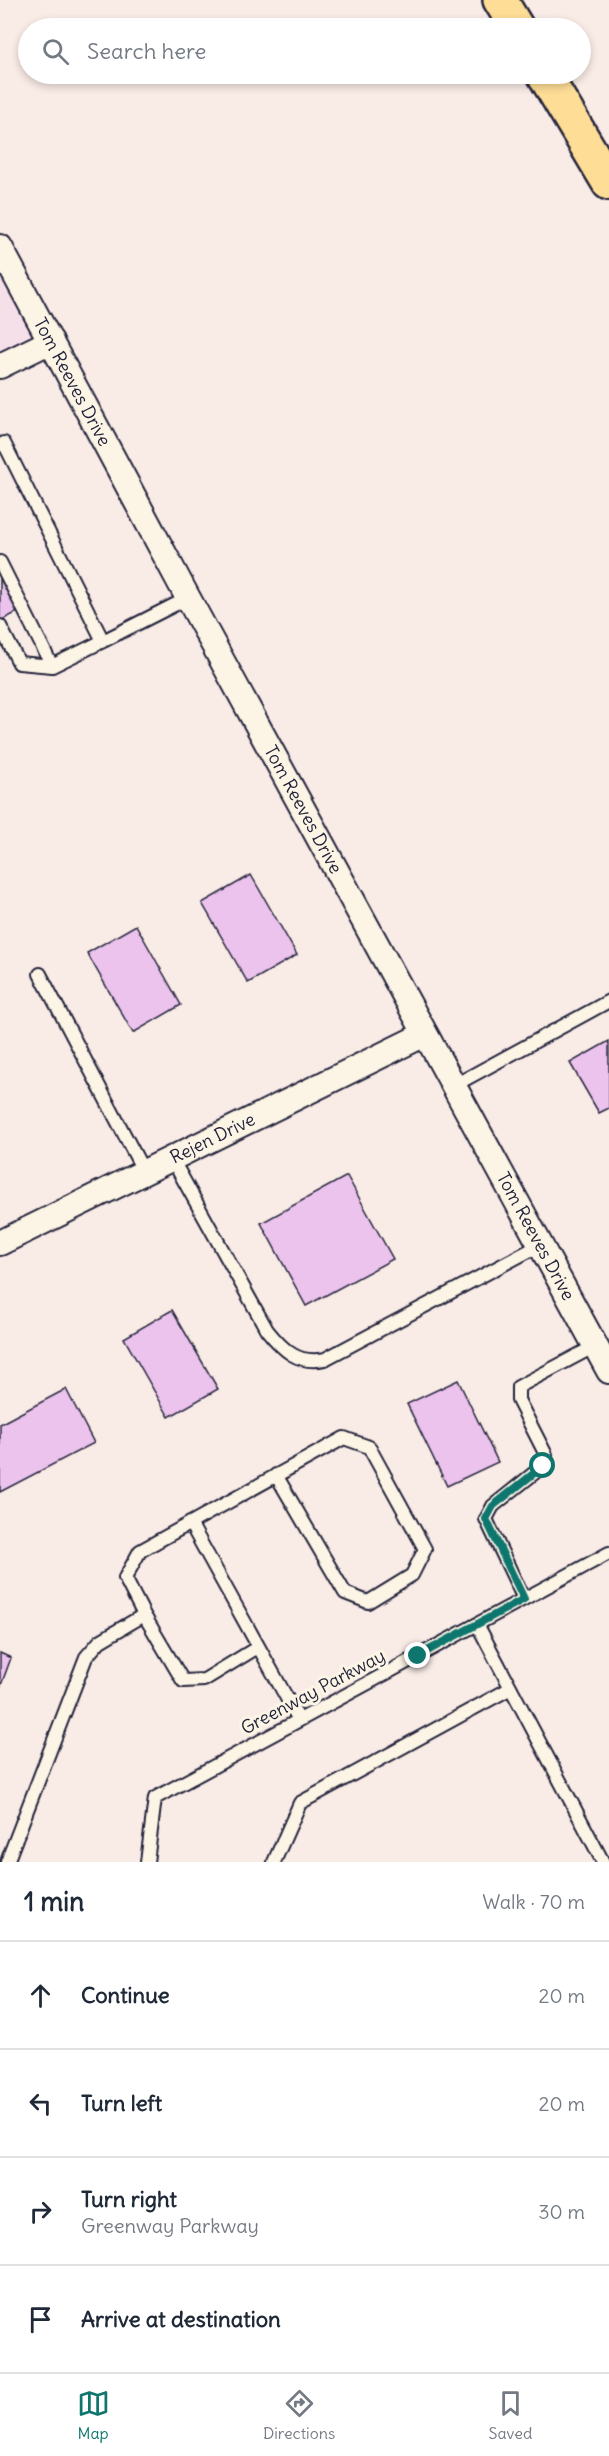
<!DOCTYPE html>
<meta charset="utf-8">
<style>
:root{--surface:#fff;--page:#f6f6f7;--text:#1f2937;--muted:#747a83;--line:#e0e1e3;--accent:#0f766e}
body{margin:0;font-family:Delius,sans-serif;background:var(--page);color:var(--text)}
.stop{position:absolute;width:18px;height:18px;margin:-14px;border:4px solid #0f766e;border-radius:50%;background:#fff}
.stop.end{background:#0f766e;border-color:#fff;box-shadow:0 2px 6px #0008}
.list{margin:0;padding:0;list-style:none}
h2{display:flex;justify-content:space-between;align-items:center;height:78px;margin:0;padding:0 24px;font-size:26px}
h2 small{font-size:20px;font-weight:400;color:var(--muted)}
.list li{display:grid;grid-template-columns:39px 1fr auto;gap:18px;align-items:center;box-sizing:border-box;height:108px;padding:0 24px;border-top:2px solid var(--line)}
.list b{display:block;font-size:22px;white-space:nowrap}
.list p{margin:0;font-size:20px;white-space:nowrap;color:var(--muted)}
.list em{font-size:20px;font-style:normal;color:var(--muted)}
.icon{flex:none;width:33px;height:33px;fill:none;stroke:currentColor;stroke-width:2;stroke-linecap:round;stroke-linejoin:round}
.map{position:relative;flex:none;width:609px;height:1862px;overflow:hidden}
.search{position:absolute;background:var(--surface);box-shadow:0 3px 9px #0003;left:18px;right:18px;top:18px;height:66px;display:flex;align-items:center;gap:15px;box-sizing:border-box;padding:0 21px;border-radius:33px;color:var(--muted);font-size:22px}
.sheet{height:510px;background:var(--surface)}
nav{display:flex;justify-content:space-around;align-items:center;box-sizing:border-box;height:84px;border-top:2px solid var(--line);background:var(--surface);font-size:16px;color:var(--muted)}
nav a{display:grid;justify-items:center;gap:3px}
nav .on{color:var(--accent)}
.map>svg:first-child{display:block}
.built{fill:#f5dfe8}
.building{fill:#ebc3ec;stroke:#22223b;stroke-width:1.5}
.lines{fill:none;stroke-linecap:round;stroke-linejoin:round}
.service-casing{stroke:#22223b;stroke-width:16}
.minor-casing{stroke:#22223b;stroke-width:28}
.primary-casing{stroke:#22223b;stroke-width:38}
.service{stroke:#fcf5e5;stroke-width:12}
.minor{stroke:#fcf5e5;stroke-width:24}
.primary{stroke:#fedd96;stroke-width:33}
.route{stroke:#0f766e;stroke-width:8}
.labels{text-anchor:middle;stroke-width:6;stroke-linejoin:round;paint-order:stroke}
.street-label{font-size:18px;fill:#22223b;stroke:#fcf5e5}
</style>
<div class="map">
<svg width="609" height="1862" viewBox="0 0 609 1862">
<rect width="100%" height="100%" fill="#f9ebe6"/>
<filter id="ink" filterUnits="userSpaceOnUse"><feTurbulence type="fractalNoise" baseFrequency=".0167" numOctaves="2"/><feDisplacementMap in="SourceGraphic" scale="12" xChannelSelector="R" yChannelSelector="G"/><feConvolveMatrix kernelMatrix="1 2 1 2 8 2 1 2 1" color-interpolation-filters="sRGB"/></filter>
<g filter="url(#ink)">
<path class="built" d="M0 255 51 341 0 366Z"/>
<path class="building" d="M0 574 18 612 0 621Z
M251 875 297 955 248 983 202 903Z
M136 925 181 1005 133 1033 87 953Z
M609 1041V1108L599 1113 570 1063Z
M347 1176 393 1259 306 1306 261 1223Z
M172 1310 218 1389 169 1417 124 1338Z
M458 1380 498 1462 447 1486 407 1404Z
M66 1389 94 1443 0 1492V1424Z
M0 1653 11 1658 0 1688Z"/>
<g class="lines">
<g class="service-casing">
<path id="service" d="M0 445 4 443 103 641 188 598
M0 562 52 666
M0 626 19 663 52 666 103 641
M40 974 144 1172
M453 1086 609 1001
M172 1159 267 1330C283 1350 298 1365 325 1359L540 1245
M190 1523 299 1720
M524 1599 486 1519 493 1506 543 1466 546 1455 518 1400V1387L595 1346
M144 1615 183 1681 204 1680 258 1647
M477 1624 603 1862
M7 1862 86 1657 100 1641 144 1615 125 1578 140 1551 344 1438 369 1447 425 1549 412 1575 368 1602 345 1593 276 1475
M147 1862 155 1798 609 1553
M274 1862 300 1803 511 1688"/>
</g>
<g class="minor-casing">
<g id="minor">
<path id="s1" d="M0 247 188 598 609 1371"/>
<path d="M0 366 51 341"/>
<path id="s2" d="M0 1243 425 1034"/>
</g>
</g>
<g class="primary-casing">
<path id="primary" d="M500 0 517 28
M544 74 609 183"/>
</g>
<use href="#service" class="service"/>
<use href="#minor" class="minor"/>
<use href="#primary" class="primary"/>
</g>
</g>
<g class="lines" filter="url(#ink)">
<path class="route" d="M418 1656 524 1599 486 1519 493 1506 543 1466"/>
</g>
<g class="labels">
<g class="street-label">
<text dy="6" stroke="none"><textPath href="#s1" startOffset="153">Tom Reeves Drive</textPath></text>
<text dy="6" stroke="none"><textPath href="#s1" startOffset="639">Tom Reeves Drive</textPath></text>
<text dy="6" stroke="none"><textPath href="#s2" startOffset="237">Rejen Drive</textPath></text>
<text dy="6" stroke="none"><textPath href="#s1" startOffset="1125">Tom Reeves Drive</textPath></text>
<text transform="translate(313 1692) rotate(-28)" y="6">Greenway Parkway</text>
</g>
</g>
</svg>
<div class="stop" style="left:543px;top:1466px"></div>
<div class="stop end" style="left:418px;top:1656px"></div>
<div class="search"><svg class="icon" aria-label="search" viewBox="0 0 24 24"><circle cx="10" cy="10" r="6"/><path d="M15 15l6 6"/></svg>Search here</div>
</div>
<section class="sheet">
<h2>1 min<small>Walk · 70 m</small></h2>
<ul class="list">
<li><svg class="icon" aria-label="ahead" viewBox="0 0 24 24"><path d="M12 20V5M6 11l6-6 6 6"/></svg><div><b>Continue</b></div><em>20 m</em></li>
<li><svg class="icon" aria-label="left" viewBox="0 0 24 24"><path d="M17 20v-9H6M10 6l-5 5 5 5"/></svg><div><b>Turn left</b></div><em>20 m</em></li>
<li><svg class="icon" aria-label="right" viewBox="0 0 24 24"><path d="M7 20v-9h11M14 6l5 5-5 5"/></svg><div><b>Turn right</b><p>Greenway Parkway</p></div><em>30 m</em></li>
<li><svg class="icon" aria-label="arrive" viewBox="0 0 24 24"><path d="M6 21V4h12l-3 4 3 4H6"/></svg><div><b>Arrive at destination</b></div></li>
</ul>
</section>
<nav>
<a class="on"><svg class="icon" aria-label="map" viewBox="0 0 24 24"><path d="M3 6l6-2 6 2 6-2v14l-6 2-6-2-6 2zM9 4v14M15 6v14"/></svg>Map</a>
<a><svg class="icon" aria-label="directions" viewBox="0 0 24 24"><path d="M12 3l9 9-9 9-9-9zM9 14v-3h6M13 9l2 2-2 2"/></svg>Directions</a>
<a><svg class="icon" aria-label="saved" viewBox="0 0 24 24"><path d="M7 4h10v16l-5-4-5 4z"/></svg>Saved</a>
</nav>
